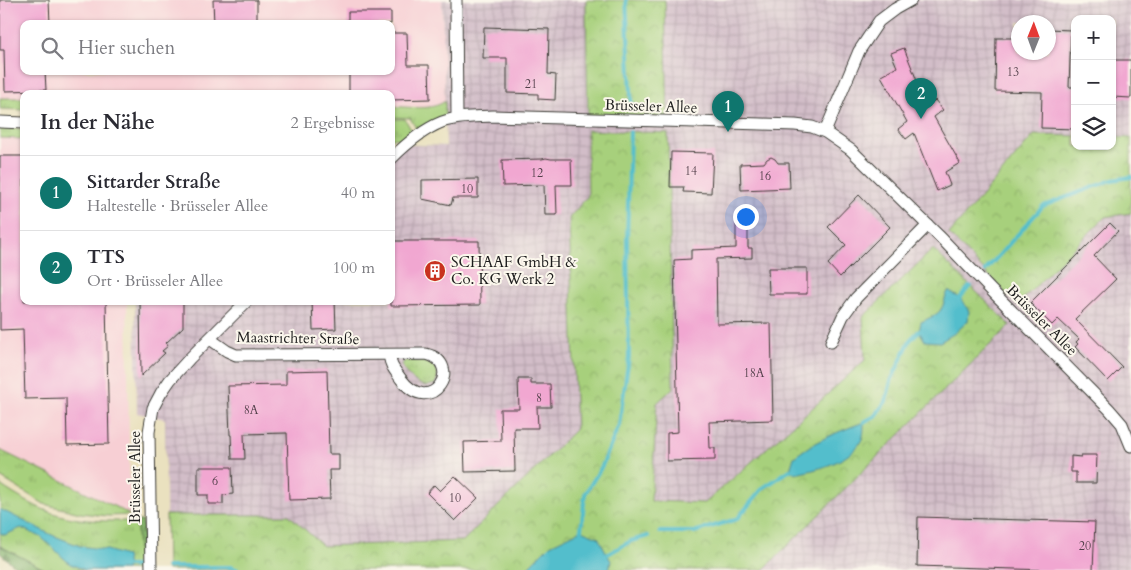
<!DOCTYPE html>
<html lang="de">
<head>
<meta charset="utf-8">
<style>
	:root { --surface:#fff; --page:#f7f7f7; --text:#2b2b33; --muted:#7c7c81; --line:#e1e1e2; --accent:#0f766e }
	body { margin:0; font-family:Cardo,serif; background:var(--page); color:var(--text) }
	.controls { position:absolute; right:15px; top:15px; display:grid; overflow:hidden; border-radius:10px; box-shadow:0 1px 4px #0004 }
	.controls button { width:45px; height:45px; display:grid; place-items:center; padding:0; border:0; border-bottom:1px solid var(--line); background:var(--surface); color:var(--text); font:25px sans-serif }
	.compass { position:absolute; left:1011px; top:15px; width:45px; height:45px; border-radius:50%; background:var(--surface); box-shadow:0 1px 4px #0004; rotate:1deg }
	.you { position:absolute; left:745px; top:216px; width:18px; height:18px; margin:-12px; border:4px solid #fff; border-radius:50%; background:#1a73e8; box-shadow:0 0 0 8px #1a73e833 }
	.badge { display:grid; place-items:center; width:32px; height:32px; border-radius:50%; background:var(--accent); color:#fff; font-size:16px; font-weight:700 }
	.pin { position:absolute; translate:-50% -41px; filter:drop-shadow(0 1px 2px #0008) }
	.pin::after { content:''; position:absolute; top:26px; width:18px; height:15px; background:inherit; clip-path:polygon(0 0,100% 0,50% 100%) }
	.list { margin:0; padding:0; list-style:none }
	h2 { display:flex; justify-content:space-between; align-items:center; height:65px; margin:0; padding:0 20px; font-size:21px }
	h2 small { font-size:16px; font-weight:400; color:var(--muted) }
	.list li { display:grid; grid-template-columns:32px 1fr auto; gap:15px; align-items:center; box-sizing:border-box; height:75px; padding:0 20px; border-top:1px solid var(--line) }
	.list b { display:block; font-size:19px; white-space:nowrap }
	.list p { margin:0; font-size:16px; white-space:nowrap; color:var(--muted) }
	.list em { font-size:16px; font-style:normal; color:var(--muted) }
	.icon { flex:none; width:28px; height:28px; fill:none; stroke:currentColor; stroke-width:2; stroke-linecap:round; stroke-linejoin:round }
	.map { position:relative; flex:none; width:1131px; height:570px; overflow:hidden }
	.search { position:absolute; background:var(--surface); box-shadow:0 1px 4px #0004; left:20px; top:20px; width:375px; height:55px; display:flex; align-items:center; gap:12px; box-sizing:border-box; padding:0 18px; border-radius:10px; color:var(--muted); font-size:19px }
	.panel { position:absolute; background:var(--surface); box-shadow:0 1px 4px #0004; left:20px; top:90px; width:375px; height:215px; border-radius:10px }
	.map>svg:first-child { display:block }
	.built { fill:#f7cfd4; fill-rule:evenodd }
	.industrial { fill:url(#industrial-grid); fill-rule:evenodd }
	.grass { fill:url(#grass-tufts); stroke:#62764c }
	.forest { fill:url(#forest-firs); stroke:#506744 }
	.park { fill:url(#park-crowns); stroke:#62764c }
	.water { fill:#52becc; stroke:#376d74 }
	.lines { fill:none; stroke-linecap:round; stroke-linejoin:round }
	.stream { stroke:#52becc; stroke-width:4 }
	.building { fill:#f1a7d1 }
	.minor-casing { stroke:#3b3a34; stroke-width:13 }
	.minor { stroke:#fff; stroke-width:11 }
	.labels { text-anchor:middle; stroke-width:4; stroke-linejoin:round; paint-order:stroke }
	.number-label { font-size:12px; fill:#513f49 }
	.street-label { font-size:15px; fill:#1c1c1c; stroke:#fbf7ec }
	.poi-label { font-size:15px; fill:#1c1c1c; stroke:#fbf7ec; text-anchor:start }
</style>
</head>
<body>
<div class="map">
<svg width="1131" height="570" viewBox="0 0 1131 570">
	<defs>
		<pattern id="industrial-grid" width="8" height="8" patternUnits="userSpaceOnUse" patternTransform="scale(1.25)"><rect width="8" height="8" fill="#d2bdc8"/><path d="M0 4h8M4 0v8" fill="none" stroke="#b4a2ab"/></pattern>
		<pattern id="grass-tufts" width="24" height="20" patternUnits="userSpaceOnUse" patternTransform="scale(1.25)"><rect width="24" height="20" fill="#a7d07b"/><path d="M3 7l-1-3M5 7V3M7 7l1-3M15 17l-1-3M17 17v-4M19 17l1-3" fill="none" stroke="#8fb26a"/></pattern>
		<pattern id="forest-firs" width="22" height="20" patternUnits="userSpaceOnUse" patternTransform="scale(1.25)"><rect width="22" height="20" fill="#85b26b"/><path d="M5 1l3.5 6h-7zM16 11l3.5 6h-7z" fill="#6c9057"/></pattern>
		<pattern id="park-crowns" width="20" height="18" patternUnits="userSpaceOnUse" patternTransform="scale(1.25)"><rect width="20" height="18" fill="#a7d07b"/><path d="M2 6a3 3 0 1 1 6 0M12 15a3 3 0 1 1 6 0" fill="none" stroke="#8fb26a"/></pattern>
	</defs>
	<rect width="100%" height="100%" fill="#fbf7ec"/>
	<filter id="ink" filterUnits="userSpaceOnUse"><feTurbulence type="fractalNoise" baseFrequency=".02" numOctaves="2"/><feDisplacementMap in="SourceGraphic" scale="10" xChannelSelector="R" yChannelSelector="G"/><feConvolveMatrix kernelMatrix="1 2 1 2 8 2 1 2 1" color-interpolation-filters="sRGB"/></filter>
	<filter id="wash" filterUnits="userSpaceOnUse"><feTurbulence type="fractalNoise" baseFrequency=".0096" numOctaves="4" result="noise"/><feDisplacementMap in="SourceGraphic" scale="20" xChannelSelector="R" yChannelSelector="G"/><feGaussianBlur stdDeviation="1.12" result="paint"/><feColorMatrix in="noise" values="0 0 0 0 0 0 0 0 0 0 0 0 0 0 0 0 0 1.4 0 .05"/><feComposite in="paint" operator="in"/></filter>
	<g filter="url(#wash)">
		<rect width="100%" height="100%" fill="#eae1bf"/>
		<path class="built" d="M0,0h442l3,101 -4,3 -10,3 -40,-1v-12h-367v4h-24zM24,24h367v47h-367z
			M0,128l24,1v172h103l3,214 -10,-6 -120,-59z"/>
		<path class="industrial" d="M442,0h689v570h-964l-2,-151 -28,-6 -2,-112h256v-157l55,2zM1075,19h37v127h-37zM1018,22h30v30h-30z"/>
		<path class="grass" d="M0,98h24v12l-24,-1z
			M445,101v16l-28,13 -7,-12 -19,-1v-11c17,1 41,5 54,-5z
			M391,119h14l8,14 -11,6 -11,-1z
			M0,128l24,1v10l-24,-1z
			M404,361c14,-1 42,0 31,23 -2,0 -6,2 -8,2 -9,0 -24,-14 -25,-21z
			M0,450l120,59 10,6 -22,1 -28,-3 -36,-9 -44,-27z
			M0,485c18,12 38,24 59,30 25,7 52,6 78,6l1,49h-92l-46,-24z"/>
		<path class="forest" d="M137,521h6l1,49h-6z
			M0,546l46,24h-24l-6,-3 -16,-14z"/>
		<path class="park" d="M586,0h79l3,118 -80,-1z
			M587,130l81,3 5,255 -16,15 -6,98 54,2 113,-100 47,-43 -2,-43 70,-68 77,76 -247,245h-596l-1,-55h123l34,31 140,-5 113,-112 -7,-211 19,-22z
			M1034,135l41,1v10h37v-9l19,1v75l-26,4 -88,88 -68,-71z"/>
		<path class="water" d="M948,291l12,7 9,13 -1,10 -13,12 -15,9 -15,-1 -6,-10 2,-9c6,-3 14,-6 19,-11 4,-5 5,-14 8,-20z
			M864,422c0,6 0,14 -3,19 -11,21 -45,29 -66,33l-5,-4 4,-13c7,-5 15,-11 23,-15 15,-8 31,-14 47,-20z
			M0,509l52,26 28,11 27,4 19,6 2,10 -2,4h-41l-15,-6 -29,-27 -20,-9 -16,7 -5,-2z
			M581,530l17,7 13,24 -2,9h-84l25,-25z"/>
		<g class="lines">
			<path class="stream" d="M626,0l5,91v18
				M985,271l58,-65 69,-26 19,-3
				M960,298l10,-12
				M864,422l11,-6 11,-15 5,-20 19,-41 9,-9
				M581,530l4,-36 17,-28 17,-41 10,-68 -2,-116 3,-109
				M660,532h34l43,-13 26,-31 27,-18
				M608,554l23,-13 17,-5
				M128,566h16
				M167,567h64l8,3"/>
		</g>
		<g id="blocks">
			<path class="building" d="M0,0h49l1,24h-26v47h21l1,19 -41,1 -1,-41h-4z
				M213,0h44v24h-43z
				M348,12h43v12h-43z
				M484,27l65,2 -1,45 8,1 -1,25 -17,-1v-5l-31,-1v-35h-24z
				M1048,29l23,1 -2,57h6v42l-34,-1 1,-36 -47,-1 1,-53h22v14h30z
				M391,33h16l1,32h21l1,34 -39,1v-6h-42v-23h42z
				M904,48l23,58 8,-6 8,10 -9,7 26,46 -15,9 5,13 -13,6 -23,-58 -8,6 -8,-10 9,-7 -26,-46 16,-9 -6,-14z
				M1112,60h19v38l-19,-1z
				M671,152l42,1 -2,40 -28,-1 1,-5h-14z
				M0,156h24v145h82l3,143 -42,1 -1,-47 -41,1 -2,-70 -23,1z
				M771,157l4,2 3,4h11l1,25 -49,2 -1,-26 24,-1 3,-4z
				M546,158l5,1h20l1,26h-16l1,30h-12l-1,-30 -41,1 -1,-26 40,-1z
				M478,179v19h-25l-2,7 -29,-6v-19z
				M859,195l31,32 -50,50 -12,-13 18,-19 -18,-18z
				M736,220h12v28h4v10l-36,1 1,65 54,-1 2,97 -64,2 1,26h5v12l-48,1v-28l11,-1 -4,-172 17,-1v-9l45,-2z
				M1110,223l8,8 -24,25 22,23 -41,40 47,48 -14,14 -33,-34 3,-3 -2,-2 3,-3 -21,-20 -6,6 -22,-22z
				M391,241h88l1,64 -89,1z
				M768,268h39v26h-38z
				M140,301h43v26l-17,16 2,3 -6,5 3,2 -24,23z
				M312,301h23l1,28 -23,1z
				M327,370l2,84h10v16h-10l1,29 -41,1 -2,-67 -43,1 1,25h-13l-1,-24h-1l-2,-49 58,-1v-14z
				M518,379h13v5h19l1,23h-14l1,21h-24l1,43 -50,1 -1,-30 37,-1 -1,-32h19z
				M1081,455h16l-1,28h-20v-11h-5v-16l10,1z
				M198,467h34l1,27 -10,1v9h-15v-9h-10z
				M455,476l23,22 -23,23 -28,-28 7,-8 6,6z
				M918,517l177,5 -2,48h-46l-130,-4z"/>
		</g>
	</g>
	<g filter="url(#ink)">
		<use href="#blocks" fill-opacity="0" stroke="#3b3a34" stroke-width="1"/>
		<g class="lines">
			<g class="minor-casing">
				<path id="minor" d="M456,0l1,118
					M0,122l24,1
					M825,132l34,-81 20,-30 16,-12 16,-9
					M391,159c15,-15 31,-29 51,-37 16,-6 35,-5 51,-6l302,9 17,2 13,5 26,18 92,90 48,50 118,119 13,15 9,22
					M210,339l17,12 9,4 190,-1c39,9 6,66 -25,25 -7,-10 -10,-12 -12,-24
					M831,342l12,-26 13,-18 72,-73
					M151,570l-2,-138 4,-24 8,-15 9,-13 20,-22 57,-57"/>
			</g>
			<use href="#minor" class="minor"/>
		</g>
	</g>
	<defs>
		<g id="building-disc" transform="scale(1.125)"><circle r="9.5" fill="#c8321e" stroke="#fbf7ec"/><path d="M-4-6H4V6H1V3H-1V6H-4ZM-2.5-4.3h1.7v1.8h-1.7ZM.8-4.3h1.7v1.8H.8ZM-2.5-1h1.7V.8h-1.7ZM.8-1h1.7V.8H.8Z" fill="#fff"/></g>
	</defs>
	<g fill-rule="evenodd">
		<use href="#building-disc" x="435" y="271"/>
	</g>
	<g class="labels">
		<g class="number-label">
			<text x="1013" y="76">13</text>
			<text x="531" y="88">21</text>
			<text x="691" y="175">14</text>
			<text x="537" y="177">12</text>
			<text x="765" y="180">16</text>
			<text x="467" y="193">10</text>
			<text x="754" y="377">18A</text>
			<text x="539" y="402">8</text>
			<text x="251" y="414">8A</text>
			<text x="215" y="485">6</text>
			<text x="455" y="502">10</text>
			<text x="1085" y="550">20</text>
		</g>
		<g class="street-label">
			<text transform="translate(651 106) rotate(2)" y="5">Brüsseler Allee</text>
			<text transform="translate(1042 320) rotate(45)" y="5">Brüsseler Allee</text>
			<text transform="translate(298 338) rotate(1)" y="5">Maastrichter Straße</text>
			<text transform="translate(135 477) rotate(-90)" y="5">Brüsseler Allee</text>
		</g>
		<g class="poi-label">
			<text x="451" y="267">SCHAAF GmbH &amp;<tspan x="451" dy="17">Co. KG Werk 2</tspan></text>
		</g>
	</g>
</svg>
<div class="controls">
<button>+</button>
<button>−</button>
<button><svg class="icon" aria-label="layers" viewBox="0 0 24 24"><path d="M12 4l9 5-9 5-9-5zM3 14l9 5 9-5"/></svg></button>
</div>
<svg class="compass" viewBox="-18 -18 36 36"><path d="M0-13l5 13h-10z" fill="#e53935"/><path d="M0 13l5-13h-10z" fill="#7c7c81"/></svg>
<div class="you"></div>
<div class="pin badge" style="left:728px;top:132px">1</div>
<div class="pin badge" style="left:921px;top:119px">2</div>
<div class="search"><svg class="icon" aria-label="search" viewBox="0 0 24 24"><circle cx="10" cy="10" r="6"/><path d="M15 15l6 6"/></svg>Hier suchen</div>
<section class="panel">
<h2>In der Nähe<small>2 Ergebnisse</small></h2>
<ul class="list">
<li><span class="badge">1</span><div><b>Sittarder Straße</b><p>Haltestelle · Brüsseler Allee</p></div><em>40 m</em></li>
<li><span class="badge">2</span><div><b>TTS</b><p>Ort · Brüsseler Allee</p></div><em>100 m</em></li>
</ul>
</section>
</div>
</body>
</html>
